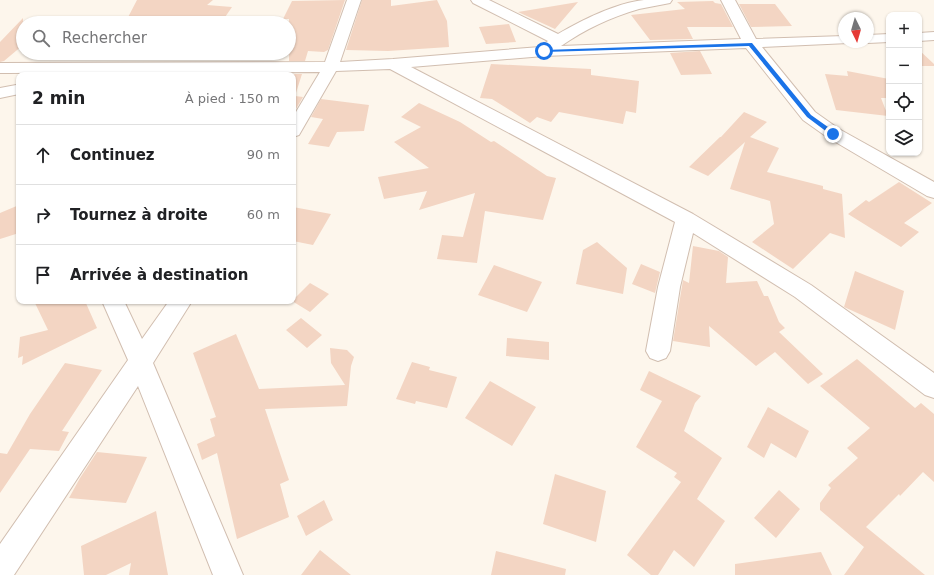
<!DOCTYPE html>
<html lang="fr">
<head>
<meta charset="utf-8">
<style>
	:root { --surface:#fff; --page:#f6f6f6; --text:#202124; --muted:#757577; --line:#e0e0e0 }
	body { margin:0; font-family:"DejaVu Sans",sans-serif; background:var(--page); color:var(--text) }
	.controls { position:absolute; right:12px; top:12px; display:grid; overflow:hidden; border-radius:8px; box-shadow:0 1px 3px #0004 }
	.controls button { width:36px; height:36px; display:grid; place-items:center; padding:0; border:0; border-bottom:1px solid var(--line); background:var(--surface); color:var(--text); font:20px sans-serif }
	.compass { position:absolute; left:838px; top:12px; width:36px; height:36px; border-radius:50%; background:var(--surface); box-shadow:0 1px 3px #0004; rotate:175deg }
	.stop { position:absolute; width:12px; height:12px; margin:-9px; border:3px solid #1a73e8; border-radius:50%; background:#fff }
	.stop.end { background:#1a73e8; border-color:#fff; box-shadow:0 1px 4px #0008 }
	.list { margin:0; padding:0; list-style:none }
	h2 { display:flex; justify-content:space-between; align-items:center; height:52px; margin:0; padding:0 16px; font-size:17px }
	h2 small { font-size:13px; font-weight:400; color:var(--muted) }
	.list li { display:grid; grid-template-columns:26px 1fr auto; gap:12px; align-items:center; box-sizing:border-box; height:60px; padding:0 16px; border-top:1px solid var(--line) }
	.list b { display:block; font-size:15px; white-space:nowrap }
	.list em { font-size:13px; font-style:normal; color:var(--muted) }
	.icon { flex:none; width:22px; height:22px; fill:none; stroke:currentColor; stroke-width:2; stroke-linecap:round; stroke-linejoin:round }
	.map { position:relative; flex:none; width:934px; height:575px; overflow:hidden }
	.search { position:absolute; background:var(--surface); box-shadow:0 1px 3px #0004; left:16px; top:16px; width:280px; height:44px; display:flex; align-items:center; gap:10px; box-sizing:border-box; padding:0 14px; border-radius:22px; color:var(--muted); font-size:15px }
	.panel { position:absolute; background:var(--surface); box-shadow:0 1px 3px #0004; left:16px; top:72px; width:280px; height:232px; border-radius:8px }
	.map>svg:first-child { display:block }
	.building { fill:#f3d5c3 }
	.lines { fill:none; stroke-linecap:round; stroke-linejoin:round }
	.street-casing { stroke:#d1beb0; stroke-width:2 }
	.street { fill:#fff; fill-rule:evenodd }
	.route { fill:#1a73e8 }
</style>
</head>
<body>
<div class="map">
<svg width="934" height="575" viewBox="0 0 934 575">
	<rect width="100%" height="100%" fill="#fdf6ec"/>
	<path class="building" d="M137,0h76l-6,5 25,2 -11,16h-96z
		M345,0l-17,50 -4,2 -16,-1 -3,10h-16v-42h-6l9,-18z
		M362,0h29v6l46,-6 10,21 2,26 -61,4 -42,-1z
		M713,1l2,2 6,1 12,23h-46l6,12 -43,1 -19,-25 54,-6 -8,-7z
		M578,2l-23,27 -37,-17z
		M739,4h36l17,22 -41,1z
		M23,18v27l-19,16 -4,1v-20z
		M509,24l7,18 -30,2 -7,-17z
		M919,50l15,14v2h-15z
		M700,51l12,23 -31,1 -11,-22z
		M87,53h57l-2,3 -32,2 2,-4 -26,1z
		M491,64l100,5v6l48,6 -3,32 -10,-2 -3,13 -64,-12 -8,10 -14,-5 -7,6 -38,-24 -12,-1z
		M847,71l42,8v19h-8l7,18 -52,-6 -11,-36 23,2z
		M289,74h13l-7,22 8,1 -10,17v-39h-4z
		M321,99l48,6 -5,26 -27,1 -8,15 -21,-3 15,-25 -12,-2z
		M419,103l41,19 31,20 3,-1 53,35 9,2 -13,42 -58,-9 -8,52 -40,-4 5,-24 21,2 12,-44 -56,17 8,-19 -43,8 -6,-22 51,-9 -35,-26 27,-15 -20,-10z
		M744,112l23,10 -17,15 29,11 -12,24 56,14v3l19,5 3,44 -15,-5 -37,36 -41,-27 22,-18 -4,-23 -40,-12 15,-47 -37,34 -19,-9 31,-30h1z
		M899,182l33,21 -28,20 15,9 -18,15 -53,-33 18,-14 3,2z
		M19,205v28l-19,6v-26z
		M293,207l38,7 -18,31 -20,-4z
		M597,242l30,26 -4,26 -47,-10 7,-34z
		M693,246l26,5 9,6 -2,26 31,-2 7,15h4l11,26 6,6 -6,4 44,42 -15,10 -33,-32 -19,14 -47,-40 1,21 -37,-6 10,-61 6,3z
		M641,264l19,8 -5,21 -23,-9z
		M494,265l48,17 -15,30 -49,-17z
		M855,271l49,20 -9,39 -51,-23z
		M310,283l19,11 -19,18 -18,-11z
		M34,301h51l12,27 -75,37 1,-9 -5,2 2,-21 28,-7z
		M301,318l21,17 -15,13 -21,-18z
		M236,334l23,55 86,-4 -14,-22 -1,-15 17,2 7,7 -3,9 -4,40 -82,3 24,71 -9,4 9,33 -52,22 -20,-86 -15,7 -5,-16 18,-8 -5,-17 6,-2 -23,-64z
		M507,338l42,4v18l-43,-4z
		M857,359l58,49 6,-5 13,11v68l-11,-10 -23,24 -1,-2 -33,33 59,48h-81l20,-28 -44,-37v-7l11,-15 -3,-3 30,-27 -11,-10 23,-20 -50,-42z
		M412,362l18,5 -1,3 28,7 -10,31 -31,-7 -1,3 -19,-5z
		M65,363l37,7 -40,61 7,1 -10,19 -29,-2 -30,44v-40l7,1 23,-40z
		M649,371l52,25 -6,7 -11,28 38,27 -25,41 28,22 -31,46 -20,-17 -16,25h-7l-24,-20 54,-73 -7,-5 3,-4 -41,-26 26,-46 -22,-11z
		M490,381l46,26 -24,39 -47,-28z
		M768,407l41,24 -13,27 -25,-15 -7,15 -17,-11z
		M97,452l50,5 -21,46 -57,-5 11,-20z
		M555,474l51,17 -10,51 -53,-18z
		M779,490l21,19 -24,29 -22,-20z
		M324,500l9,20 -27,16 -9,-20z
		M156,511l12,64h-39l2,-12 -25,12h-22l-3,-29z
		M320,550l31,25h-50z
		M496,551l70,18 -1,6h-74z
		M821,552l11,23h-97v-11z"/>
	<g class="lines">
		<g class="street-casing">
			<path id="street" d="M347,0h14l-21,62 53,-3 147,-12 8,-6 -75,-38 -2,-3h18l69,34c24,-14 58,-31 86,-34 9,0 19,0 28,0l-2,3c-10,2 -21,4 -31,6 -28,8 -55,21 -78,37l180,-7 -20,-39h14l21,39 88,-3v6h6l-1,1 -87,4 53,65 24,17 95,53v16l-7,-2 -100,-59 -24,-17 -57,-72 -202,8 -133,11 282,147 118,71 123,88v25l-9,-3 -130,-98 -102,-64 -13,54 -10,64 -4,7 -8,3 -8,-3 -4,-7 12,-64 17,-65 -285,-153 -54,2 -37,64 -6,2v-20l27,-45 -320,1v-10l325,-1z
				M934,32v8l-15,1v-8z
				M889,34v8l-21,1 -5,-1h5v-7z
				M16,85l3,1v8l-19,4v-10z
				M102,301h22l18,38 27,-38h23l-39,62 90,212h-30l-75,-189 -124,189h-14v-31l128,-184z"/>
		</g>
		<use href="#street" class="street"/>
	</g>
	<path class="route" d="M752,43l59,72 24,17v3h-4l-24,-18 -58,-71 -205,6 -3,-1 3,-1z"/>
</svg>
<div class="controls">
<button>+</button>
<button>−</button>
<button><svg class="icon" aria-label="locate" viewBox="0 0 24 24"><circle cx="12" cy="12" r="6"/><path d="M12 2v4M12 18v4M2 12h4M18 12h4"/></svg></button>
<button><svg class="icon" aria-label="layers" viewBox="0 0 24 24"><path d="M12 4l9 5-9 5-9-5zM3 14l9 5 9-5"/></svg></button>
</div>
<svg class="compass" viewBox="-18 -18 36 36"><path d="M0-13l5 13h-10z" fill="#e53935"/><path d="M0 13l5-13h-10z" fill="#757577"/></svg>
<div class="stop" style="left:544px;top:51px"></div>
<div class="stop end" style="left:833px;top:134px"></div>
<div class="search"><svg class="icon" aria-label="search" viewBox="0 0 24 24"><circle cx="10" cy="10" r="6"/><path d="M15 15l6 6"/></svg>Rechercher</div>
<section class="panel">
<h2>2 min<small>À pied · 150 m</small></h2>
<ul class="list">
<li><svg class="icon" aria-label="ahead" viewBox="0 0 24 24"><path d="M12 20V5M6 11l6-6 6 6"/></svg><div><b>Continuez</b></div><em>90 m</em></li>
<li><svg class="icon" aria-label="right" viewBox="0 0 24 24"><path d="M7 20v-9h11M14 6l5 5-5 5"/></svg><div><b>Tournez à droite</b></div><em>60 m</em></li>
<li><svg class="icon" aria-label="arrive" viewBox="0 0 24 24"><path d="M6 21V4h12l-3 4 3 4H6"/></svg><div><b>Arrivée à destination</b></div></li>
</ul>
</section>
</div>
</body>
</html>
